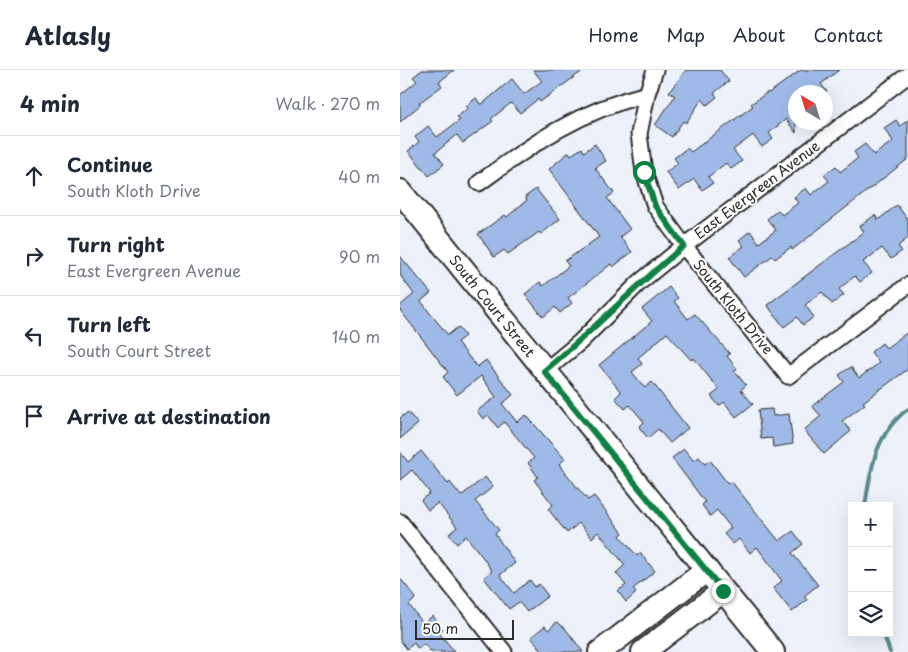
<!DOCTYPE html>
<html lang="en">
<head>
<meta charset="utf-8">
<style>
	:root { --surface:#fff; --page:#f2f2f3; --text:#1f2937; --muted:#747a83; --line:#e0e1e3 }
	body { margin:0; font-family:"Playpen Sans",sans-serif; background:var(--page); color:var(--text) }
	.controls { position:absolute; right:15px; bottom:15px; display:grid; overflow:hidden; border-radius:0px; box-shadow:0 5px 20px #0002 }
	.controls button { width:45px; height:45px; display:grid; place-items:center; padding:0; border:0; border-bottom:1px solid var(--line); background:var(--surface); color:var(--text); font:25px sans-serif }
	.compass { position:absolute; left:388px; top:15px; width:45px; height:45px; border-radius:50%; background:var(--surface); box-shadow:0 5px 20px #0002; rotate:322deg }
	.scale { position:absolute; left:15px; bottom:12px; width:99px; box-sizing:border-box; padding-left:5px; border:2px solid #2b2b2b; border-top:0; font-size:14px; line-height:18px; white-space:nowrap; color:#2b2b2b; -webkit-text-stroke:4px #fff; paint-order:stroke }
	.stop { position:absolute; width:15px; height:15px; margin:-11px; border:4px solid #0b8043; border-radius:50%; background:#fff }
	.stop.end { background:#0b8043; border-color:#fff; box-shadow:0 1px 5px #0008 }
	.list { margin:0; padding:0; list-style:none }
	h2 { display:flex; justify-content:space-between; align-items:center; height:65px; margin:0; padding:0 20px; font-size:21px }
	h2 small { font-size:16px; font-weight:400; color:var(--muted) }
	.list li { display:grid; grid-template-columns:32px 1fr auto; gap:15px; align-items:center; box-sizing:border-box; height:80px; padding:0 20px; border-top:1px solid var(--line) }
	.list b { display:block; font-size:19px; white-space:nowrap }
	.list p { margin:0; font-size:16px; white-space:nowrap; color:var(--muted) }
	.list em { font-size:16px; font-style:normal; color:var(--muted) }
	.icon { flex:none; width:28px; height:28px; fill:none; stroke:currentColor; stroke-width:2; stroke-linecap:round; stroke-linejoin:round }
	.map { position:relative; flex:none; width:508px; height:582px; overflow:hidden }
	header { display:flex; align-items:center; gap:30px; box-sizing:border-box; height:70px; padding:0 25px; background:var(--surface); border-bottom:1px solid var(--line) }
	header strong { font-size:24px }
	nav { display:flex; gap:28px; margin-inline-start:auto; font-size:18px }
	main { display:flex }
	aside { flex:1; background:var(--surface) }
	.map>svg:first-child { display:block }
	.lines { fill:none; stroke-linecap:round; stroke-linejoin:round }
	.stream { stroke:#598a8e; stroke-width:4 }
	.building { fill:#a0bae7; stroke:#2b2b2b }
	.street-casing { stroke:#2b2b2b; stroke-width:19 }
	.secondary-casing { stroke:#2b2b2b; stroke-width:26 }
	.street { stroke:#fff; stroke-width:15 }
	.secondary { stroke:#fff; stroke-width:22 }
	.route { stroke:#0b8043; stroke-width:6 }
	.labels { text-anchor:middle; stroke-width:4; stroke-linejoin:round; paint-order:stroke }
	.street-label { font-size:14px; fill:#2b2b2b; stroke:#fff }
</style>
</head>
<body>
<header>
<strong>Atlasly</strong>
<nav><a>Home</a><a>Map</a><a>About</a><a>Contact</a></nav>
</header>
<main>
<aside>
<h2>4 min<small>Walk · 270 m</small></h2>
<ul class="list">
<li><svg class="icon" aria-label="ahead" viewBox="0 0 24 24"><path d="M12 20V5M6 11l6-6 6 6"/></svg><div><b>Continue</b><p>South Kloth Drive</p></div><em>40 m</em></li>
<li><svg class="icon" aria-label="right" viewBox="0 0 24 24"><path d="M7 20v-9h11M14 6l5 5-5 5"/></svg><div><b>Turn right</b><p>East Evergreen Avenue</p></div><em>90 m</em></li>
<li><svg class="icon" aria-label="left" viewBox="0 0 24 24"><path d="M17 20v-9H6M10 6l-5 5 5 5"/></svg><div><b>Turn left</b><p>South Court Street</p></div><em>140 m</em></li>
<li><svg class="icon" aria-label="arrive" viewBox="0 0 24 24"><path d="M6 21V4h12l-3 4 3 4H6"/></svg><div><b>Arrive at destination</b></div></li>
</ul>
</aside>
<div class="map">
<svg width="508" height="582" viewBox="0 0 508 582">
	<rect width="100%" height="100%" fill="#ecf1fa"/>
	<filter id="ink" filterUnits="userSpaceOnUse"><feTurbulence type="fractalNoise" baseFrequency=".02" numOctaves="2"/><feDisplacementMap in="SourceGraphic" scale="10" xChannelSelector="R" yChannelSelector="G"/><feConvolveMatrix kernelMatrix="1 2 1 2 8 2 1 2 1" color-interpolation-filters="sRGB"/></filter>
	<g filter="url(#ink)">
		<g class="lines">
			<path class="stream" d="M465,436c6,-38 10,-72 43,-97
				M483,563l7,19"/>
		</g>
		<path class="building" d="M22,0h32l-15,12 3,4 -23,17 1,2 -20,17v-27l17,-14 -4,-4z
			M133,0h51l-44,32 -2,-3 -18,14 -9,-10 -20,16 2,2 -30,22 -6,-8 -22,18 9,11 -15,12 -21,-25 11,-9 -4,-5 13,-11 9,11 23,-17 -3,-3 11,-9 -2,-2 10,-8 5,7 31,-26 12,15 18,-13z
			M286,0h34l9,11 -15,12 3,4 -10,8 -5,-6 -16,24 -3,-2 -11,16 -17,-12 20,-29 -6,-4z
			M401,0h38l-18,14 6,8h-31v41l-10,-14 -17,14 4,6 -11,8 -9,-12 -20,15 9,11 -11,8 -5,-6 -18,14 5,6 -11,7 -8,-11 -15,11 -13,-18 12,-9 -4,-5 13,-10 4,4 62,-46 -2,-2 17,-12 1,1z
			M496,50l4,6 8,-6v39l-116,91 -1,-3 -16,12 -3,-3 -28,21 -15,-20 15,-11 -5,-6 11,-9 9,12 17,-13 -9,-11 11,-9 4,5 16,-12 -4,-6 12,-9 5,7 18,-14 -5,-6 12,-9 4,6 18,-14 -4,-6 11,-8 9,11 19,-14 -9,-13z
			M195,74l11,17 -11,7 19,25 -7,5 23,31 -10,8 12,15 -19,15 -2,-3 -43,34 4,5 -12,10 -5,-6 -12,10 -18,-23 15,-12 3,4 26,-20 -4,-5 34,-24 -50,-68 20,-17 2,3 11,-7 2,4z
			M136,119l24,30 -19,15 -2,-2 -31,22 -4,-4 -10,7 -16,-23 27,-19 2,2 20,-17 -2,-3z
			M497,135l11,15v18l-10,8 4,5 -11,8 -9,-11 -19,14 9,11 -12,9 -5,-6 -16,13 5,6 -12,9 -10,-12 -17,13 9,12 -11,8 -6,-8 -13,10 -17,-22 97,-73 -4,-6 15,-11 3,5z
			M0,186l31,37 -10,8 8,11 19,23 10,-8 7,9 -8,6 20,25 9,-7 27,35 -11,9 15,18 9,-7 39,44 -6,5 17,22 12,14 6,-4 29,37 -3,3 17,20 3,-3 15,18 -22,18 3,4 -10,9 -8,-11 8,-6 -10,-12 9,-8 -27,-33 -6,6 -13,-15 -12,10 -19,-24 5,-4 -19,-25 4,-3 -10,-14 6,-5 -30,-36 -6,6 -10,-13 -5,4 -6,-8 19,-14 -15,-21 -24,19 -14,-18 5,-5 -48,-62v-4l14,-12 -14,-19z
			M269,217l9,11 -4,3 14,18 7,-5 35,40 -3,2 10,13 -3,2 12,14 -5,5 12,14 -17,13 -12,-15 -5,4 -8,-10 8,-6 -25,-32 -3,2 -24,-27 -29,25 4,6 -10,8 13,16 7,-6 36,46 -18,15 -12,-14 -10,9 -9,-11 5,-5 -14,-17 -5,4 -10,-11 6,-6 -22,-27 53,-44 -10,-12z
			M508,262v37l-45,33 2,2 -23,17 9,10 -27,23 -20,-24 17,-14 -9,-10 32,-24 -5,-7 12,-8 8,11 20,-15 -8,-11 11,-9 4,5z
			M372,339l1,7 16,-2 4,30 -20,3 -1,-9 -11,1 -3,-29z
			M8,342l10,12 -18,15v-21z
			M284,379l10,12 5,-4 6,7 5,-4 18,24 3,-3 48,60 14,-10 10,13 -11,9 26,32 -14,11 3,4 -15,12 -19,-24 9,-7 -25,-34 -7,6 -11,-14 -6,5 -9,-10 7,-6 -14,-18 -7,6 -8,-11 3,-3 -33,-44z
			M21,381l27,33 2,-2 11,14 24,-19 8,10 -18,14 24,29 -4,4 20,29 -15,12 14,18 16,-13 5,7 4,-3 9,12 -21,16 -8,-10 -10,7 -25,-31 8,-7 -8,-12 -18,-23 -9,8 -8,-10 8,-7 -19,-24 -10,7 -7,-10 9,-7 -18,-23 -12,10v-28l8,10z
			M0,508l16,20 -7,7 14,18 10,-7 10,13 -4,4 16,19h-24l-7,-8 -6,5 -4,-6 -7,6 -7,-9z
			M157,552l8,6 18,24h-40l-12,-15 14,-11 3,4z"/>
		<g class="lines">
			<g class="street-casing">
				<path id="street" d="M255,0l-8,24 -8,40 5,38 11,34 29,40 104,130 120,-91
					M79,113c56,-41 100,-72 168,-89
					M145,301l35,-29 60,-60 44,-36 224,-171
					M0,452l104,130"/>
			</g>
			<g class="secondary-casing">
				<path id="secondary" d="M0,121l373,461
					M200,582l107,-82
					M243,582l80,-61"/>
			</g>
			<use href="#street" class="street"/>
			<use href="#secondary" class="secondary"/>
		</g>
	</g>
	<g class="lines" filter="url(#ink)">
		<path class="route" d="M244,102l11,34 29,40c-49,40 -91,85 -140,125l179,220"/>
	</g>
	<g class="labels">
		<g class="street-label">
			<text transform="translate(357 120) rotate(-37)" y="5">East Evergreen Avenue</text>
			<text transform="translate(92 236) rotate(51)" y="5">South Court Street</text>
			<text transform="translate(333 237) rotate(51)" y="5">South Kloth Drive</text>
		</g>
	</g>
</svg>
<div class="controls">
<button>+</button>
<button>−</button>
<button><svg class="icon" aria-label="layers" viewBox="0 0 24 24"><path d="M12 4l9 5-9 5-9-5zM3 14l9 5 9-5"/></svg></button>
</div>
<svg class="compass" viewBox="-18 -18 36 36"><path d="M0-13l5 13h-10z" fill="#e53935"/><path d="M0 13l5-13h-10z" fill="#747a83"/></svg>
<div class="scale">50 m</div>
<div class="stop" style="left:244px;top:102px"></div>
<div class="stop end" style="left:323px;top:521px"></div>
</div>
</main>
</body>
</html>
